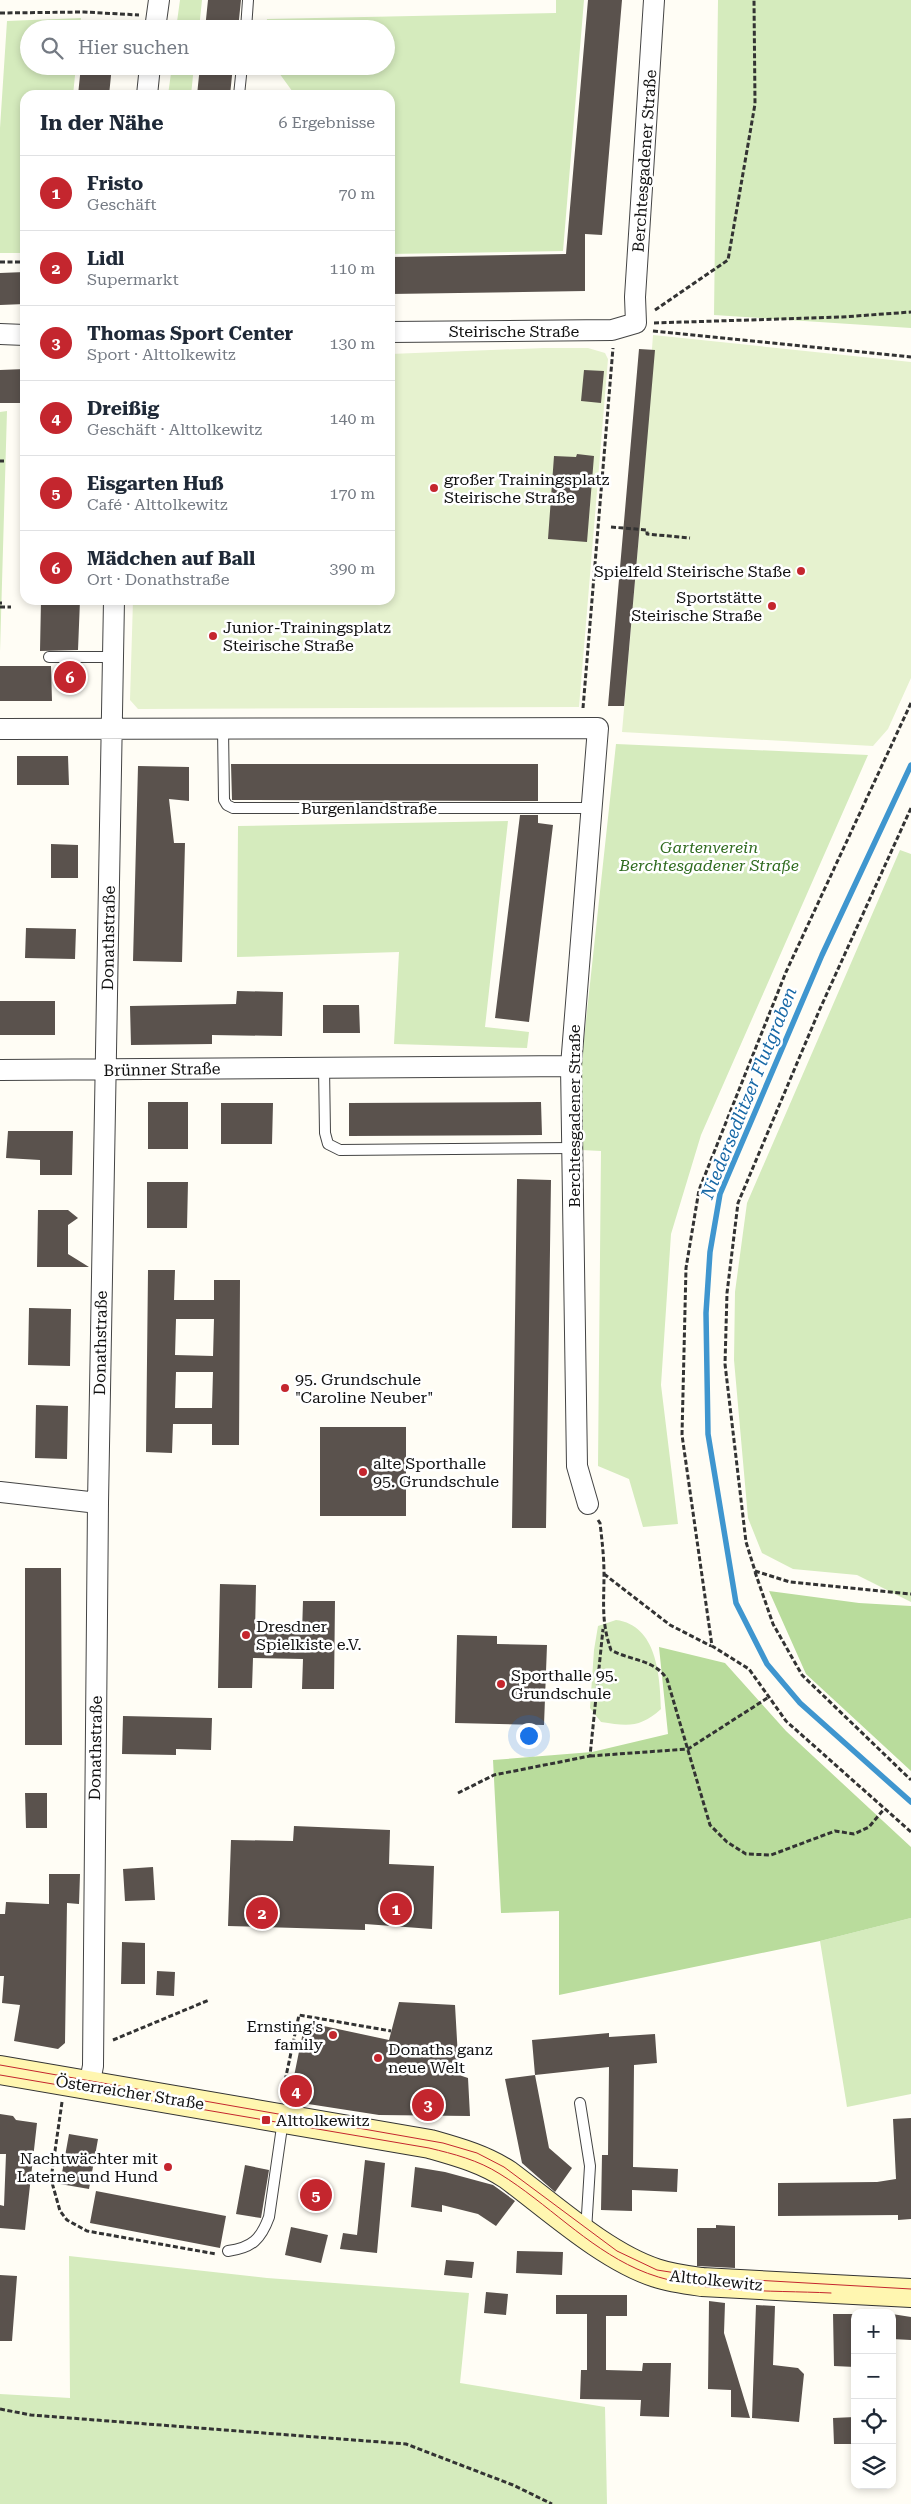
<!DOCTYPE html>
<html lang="de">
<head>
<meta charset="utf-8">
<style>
	:root { --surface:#fff; --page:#f6f6f7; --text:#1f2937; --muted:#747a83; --line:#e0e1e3; --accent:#c4262e }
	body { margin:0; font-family:"Roboto Serif",serif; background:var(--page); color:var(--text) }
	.controls { position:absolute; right:15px; bottom:15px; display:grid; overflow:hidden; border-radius:10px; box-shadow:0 2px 8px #0003 }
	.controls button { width:45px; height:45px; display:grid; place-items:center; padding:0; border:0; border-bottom:1px solid var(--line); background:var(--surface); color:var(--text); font:25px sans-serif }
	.you { position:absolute; left:528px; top:1735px; width:18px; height:18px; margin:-12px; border:4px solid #fff; border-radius:50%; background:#1a73e8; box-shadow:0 0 0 8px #1a73e833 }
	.badge { display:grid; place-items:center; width:32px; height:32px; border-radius:50%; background:var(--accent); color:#fff; font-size:16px; font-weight:700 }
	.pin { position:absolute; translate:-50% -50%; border:2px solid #fff; box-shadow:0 1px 5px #0006 }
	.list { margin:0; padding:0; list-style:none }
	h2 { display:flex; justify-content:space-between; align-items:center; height:65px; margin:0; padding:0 20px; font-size:21px }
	h2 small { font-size:16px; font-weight:400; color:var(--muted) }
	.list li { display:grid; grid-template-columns:32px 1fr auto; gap:15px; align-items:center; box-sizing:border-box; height:75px; padding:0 20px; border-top:1px solid var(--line) }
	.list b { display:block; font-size:19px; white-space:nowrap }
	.list p { margin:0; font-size:16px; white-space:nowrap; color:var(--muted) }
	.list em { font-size:16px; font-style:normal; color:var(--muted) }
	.icon { flex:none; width:28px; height:28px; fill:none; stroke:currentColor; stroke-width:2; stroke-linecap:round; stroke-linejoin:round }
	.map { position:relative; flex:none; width:911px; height:2504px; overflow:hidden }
	.search { position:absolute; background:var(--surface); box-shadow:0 2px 8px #0003; left:20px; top:20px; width:375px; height:55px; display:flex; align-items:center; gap:12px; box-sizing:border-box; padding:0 18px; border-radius:28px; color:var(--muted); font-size:19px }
	.panel { position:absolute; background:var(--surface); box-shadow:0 2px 8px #0003; left:20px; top:90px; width:375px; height:515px; border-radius:15px }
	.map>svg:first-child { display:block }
	.green { fill:#d5ebbd }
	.forest { fill:#b9dc9c }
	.pitch { fill:#e6f2cf }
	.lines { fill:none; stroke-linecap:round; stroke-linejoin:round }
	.stream { stroke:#3f96cf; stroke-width:5.5 }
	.building { fill:#5a524d; fill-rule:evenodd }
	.service-casing { stroke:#444; stroke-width:12 }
	.minor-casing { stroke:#444; stroke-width:22 }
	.secondary-casing { stroke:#333; stroke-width:30 }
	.path { stroke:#333; stroke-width:3; stroke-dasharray:5 2.5; stroke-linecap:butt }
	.service { stroke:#fff; stroke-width:10 }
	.minor { stroke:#fff; stroke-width:20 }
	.secondary { stroke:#fff6b0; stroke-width:28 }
	.tram { stroke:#c4262e; stroke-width:1 }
	.poi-dot { fill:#c4262e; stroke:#fff; stroke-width:2 }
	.labels { text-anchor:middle; stroke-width:5; stroke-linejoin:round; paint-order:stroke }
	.street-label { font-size:16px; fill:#111; stroke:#fff }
	.poi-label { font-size:16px; fill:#111; stroke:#fff; text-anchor:start }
	.park-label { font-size:16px; font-style:italic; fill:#2f6b1f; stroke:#fff }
	.water-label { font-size:18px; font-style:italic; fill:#1768a6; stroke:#fff }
</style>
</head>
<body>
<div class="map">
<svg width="911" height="2504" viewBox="0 0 911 2504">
	<rect width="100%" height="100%" fill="#fffdf5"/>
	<path class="green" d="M180,0h22l-3,29h-23z
		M556,0h28l-21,251 -173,3v-159h-95l-21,-29h112v-37h-120l1,-10 289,-6z
		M718,0h193v328l-197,-13z
		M81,18l-1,11h-51v37h47l-3,29h-48v158h-25v-125l7,-107z
		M172,66h22l-3,29h-23z
		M7,411l-7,241v-240z
		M616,744l252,11 -167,380 -30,99 -10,151 17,139 -35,3 -14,-48 -31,-13 3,-315 -20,-1 -1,-74z
		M508,821l-23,206 44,5 -2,16 -133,-4 5,-92 -162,5 1,-131z
		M900,850l11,4v748l-54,-27 -64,-6 -31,-16 -14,-35 -14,-158 1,-68 12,-89z
		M616,1620c41,5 44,56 45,89 -21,19 -33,17 -60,13l-11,-14 4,-58 4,-24z
		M911,1918v176l-64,13 -27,-166z
		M69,2256l198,22 202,15 -9,90 145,24 2,97h-607v-110l70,4z"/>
	<path class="forest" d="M769,1591l90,12 52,3v165l-105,-97z
		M659,1647l66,16 61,68 125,116v71l-91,23 -261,54v-84l-58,2 -8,-153 99,-8 76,-18z"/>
	<path class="pitch" d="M653,335l258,27v316l-23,51 -15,17 -251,-14 17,-197 -16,-2 1,-10 15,1z
		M544,348h44l17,5 3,6 -29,348 -441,2 -8,-9 3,-100h257v-246z"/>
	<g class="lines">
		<path class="stream" d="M911,765l-89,190 -102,239 -10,58 -4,61 2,121 28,169 31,61 33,39 111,99"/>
	</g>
	<path class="building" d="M208,0h33l-3,29h-33z
		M588,0h34l-20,235 -17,-1v57l-195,3v-37l176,-3z
		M81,66h31l-3,29h-31z
		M200,66h33l-3,29h-33z
		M25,272v32l-25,1v-32z
		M639,349l16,1 -16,185 -15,171h-16z
		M25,369v34h-25v-33z
		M584,370l20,1 -3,32 -20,-2z
		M577,454l17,2 -7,86 -39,-3 6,-83 22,1z
		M41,600h39l-2,50 -38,1z
		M0,666h51l1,35h-52z
		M17,756h51l1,29h-52z
		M231,764h307v37l-306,-1z
		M138,766l51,1v34l-20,-2 5,44h11l-3,119 -49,-1z
		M520,815h18v8l15,2 -24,197 -34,-4z
		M51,844l27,1v33h-27z
		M26,928l50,1 -1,30 -50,-1z
		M237,991l46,1 -1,44 -70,-1v9l-81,1 -1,-39 106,-2z
		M0,1001h55v34h-55z
		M323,1005h36l1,28h-37z
		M148,1102h40v47h-40z
		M541,1102l1,33 -193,1v-33z
		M221,1103h52l-1,41h-51z
		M8,1131h65l-1,44h-32v-15l-34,-2z
		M517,1179l34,1 -5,348h-34z
		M147,1182h41l-1,46h-40z
		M38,1210h30l10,8 -10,7v29l21,13h-52z
		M148,1270h27l-1,30h40v-20h26l-1,165h-27v-21h-39l-1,29 -26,-1zM176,1319h38l-1,37 -38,-1zM176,1372h37l-1,36h-37z
		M29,1308l42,1 -1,57 -42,-1z
		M36,1405l32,1 -1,53 -32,-1z
		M320,1427h86v89h-86z
		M25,1568h36l1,177h-37z
		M220,1584l36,1 -1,47 47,1 1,-32h32l-1,88h-32l1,-30 -50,-1 -1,30h-34z
		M457,1635l40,1v8l50,1 -3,80 -89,-2z
		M123,1716l89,2 -1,32 -35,-1v6l-54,-1z
		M25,1793h22v35h-21z
		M294,1826l96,4 -1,34 45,2 -2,63 -67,-5v6l-137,-4 3,-86 62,1z
		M153,1867l2,33 -30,1 -2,-32z
		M49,1874h31l-1,30 -12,-1 -2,140 -7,6 -44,-8 6,-36 -18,-2 2,-27h-4v-62h5l1,-12 43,2z
		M122,1942l23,1v41h-24z
		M157,1971l18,1 -1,24 -18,-1z
		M399,2002l56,3 4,70 9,3 2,38 -91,-1 -90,-14 16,-79 84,18z
		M609,2033v4l46,-3 2,29 -23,2 -1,102 45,2 -1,23 -45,-2v21l-31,-1 1,-55h6l1,-88 -74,8 -3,-35z
		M535,2075l14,73 23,20 -17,24 -33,-29 -17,-84z
		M0,2114l13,2 3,4 21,3 -12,107 -25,-2v-23l4,1 2,-52h-6z
		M911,2118v101l-13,1v-5l-120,1v-33l99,-1 19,-3 -3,-60z
		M69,2134l29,5 -9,50 -29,-5z
		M365,2160l20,3 -8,90 -37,-4 3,-16 14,2z
		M245,2165l24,5 -8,48 -25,-4z
		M415,2167l30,5 48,13 22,16 -19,25 -18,-12 -36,-9v7l-31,-5z
		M96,2191l130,25 -6,32 -130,-25z
		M716,2225l19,1v42l-38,-2v-38h19z
		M291,2227l37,8 -7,28 -36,-8z
		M517,2251l46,1 -1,23 -46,-2z
		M446,2260l28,2 -2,16 -28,-3z
		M0,2275l17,1 -5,65h-12z
		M486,2292l22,2 -2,21 -22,-2z
		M556,2295h71v21h-21v54l36,1 1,-8h28l-2,54 -29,-1 1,-16 -61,-1 1,-29h6v-56h-31z
		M709,2301l16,2 -1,30 26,85 -19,-1v-27l-23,-1z
		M756,2305l19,1 -2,59 25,3 6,6 -5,48 -47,-4z
		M833,2314h22v53l-21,-1z
		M892,2314l19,3v23l-19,-1z
		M855,2417v27h-21l-1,-26z"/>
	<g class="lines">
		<g class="service-casing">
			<path id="service" d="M246,29l2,-29
				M239,95l3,-29
				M49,657h64
				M223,728l1,72 3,5 6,3h357
				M324,1067l1,66 3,11 12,6 233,-2
				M580,2103l10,63 -4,65
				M228,2251c24,-3 33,-12 41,-34l14,-97"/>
		</g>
		<g class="minor-casing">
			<path id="minor" d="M155,29l4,-29
				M147,95l3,-29
				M390,332l222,-2 24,-7 -1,-26 19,-297
				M0,334l25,1
				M0,729l598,-1 -27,338 6,400 11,38
				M0,1070l571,-4
				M0,1492l98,11
				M89,2086l4,-20 5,-563 16,-903"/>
		</g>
		<g class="secondary-casing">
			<path id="secondary" d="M0,2070l430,74c28,8 54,15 78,31 43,32 98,82 148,98 15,5 31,7 46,9l209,11"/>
		</g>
		<path class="path" d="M0,13l84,-1 55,3
			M0,262h25
			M655,310l73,-50 27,-156 -1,-104
			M654,323l188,-6 69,-5
			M653,331l258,26
			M0,461h4
			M611,527l36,3v4l43,4
			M0,603h2
			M0,607h11
			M911,703l-125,269 -87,218 -13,78 -4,167 30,211 37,23 37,52 125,111
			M583,708l30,-360
			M911,808l-92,203 -81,192 -11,90 -2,71 21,178 9,29 35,11 121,12
			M598,1520l2,3c2,17 4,34 4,51 0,29 -3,48 7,76 20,11 43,9 56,29l43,146 17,17 19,12 25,1 64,-24 19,3 15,-7 15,-18
			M755,1572l18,52 29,51 109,105
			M604,1574l66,51 41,21
			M590,1756l98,-7 81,-52
			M458,1793l36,-18 96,-19 13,-127
			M113,2040l96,-40
			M282,2095l17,-80 92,16
			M62,2102l-11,77 9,32 7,9 20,11 129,23
			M0,2409l31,6 375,29 107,41 39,19"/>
		<use href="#service" class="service"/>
		<use href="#minor" class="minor"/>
		<use href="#secondary" class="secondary"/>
		<path class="tram" d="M0,2065l443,78 34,10 27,14 113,84 40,19 45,7 209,12
			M0,2075l429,73c25,6 49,12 71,26 47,29 86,72 137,95 55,25 133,21 194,24"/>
	</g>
	<g class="poi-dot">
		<circle cx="434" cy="488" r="5"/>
		<circle cx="801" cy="571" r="5"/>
		<circle cx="772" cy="606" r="5"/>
		<circle cx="213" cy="636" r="5"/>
		<circle cx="285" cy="1388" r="5"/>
		<circle cx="363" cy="1472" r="5"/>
		<circle cx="246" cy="1635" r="5"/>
		<circle cx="501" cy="1684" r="5"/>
		<circle cx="333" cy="2035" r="5"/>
		<circle cx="378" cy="2058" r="5"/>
		<rect x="261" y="2115" width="10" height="10" rx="2.5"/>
		<circle cx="168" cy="2167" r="5"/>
	</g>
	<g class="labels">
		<g class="street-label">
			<text transform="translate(644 161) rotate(-86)" y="6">Berchtesgadener Straße</text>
			<text x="514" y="337">Steirische Straße</text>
			<text x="369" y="814">Burgenlandstraße</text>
			<text transform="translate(108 938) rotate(-89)" y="6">Donathstraße</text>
			<text transform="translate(162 1069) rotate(-1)" y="6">Brünner Straße</text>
			<text transform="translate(574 1116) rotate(-90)" y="6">Berchtesgadener Straße</text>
			<text transform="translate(100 1343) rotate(-89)" y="6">Donathstraße</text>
			<text transform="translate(95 1748) rotate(-89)" y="6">Donathstraße</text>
			<text transform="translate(130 2092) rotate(9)" y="6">Österreicher Straße</text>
			<text transform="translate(716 2280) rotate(6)" y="6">Alttolkewitz</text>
		</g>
		<g class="poi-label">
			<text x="444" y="485">großer Trainingsplatz<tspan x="444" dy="18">Steirische Straße</tspan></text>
			<text x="791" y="577" text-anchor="end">Spielfeld Steirische Staße</text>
			<text x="762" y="603" text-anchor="end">Sportstätte<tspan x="762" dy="18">Steirische Straße</tspan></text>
			<text x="223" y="633">Junior-Trainingsplatz<tspan x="223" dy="18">Steirische Straße</tspan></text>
			<text x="295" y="1385">95. Grundschule<tspan x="295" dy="18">"Caroline Neuber"</tspan></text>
			<text x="373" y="1469">alte Sporthalle<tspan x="373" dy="18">95. Grundschule</tspan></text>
			<text x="256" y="1632">Dresdner<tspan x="256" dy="18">Spielkiste e.V.</tspan></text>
			<text x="511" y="1681">Sporthalle 95.<tspan x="511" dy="18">Grundschule</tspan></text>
			<text x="323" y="2032" text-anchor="end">Ernsting's<tspan x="323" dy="18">family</tspan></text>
			<text x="388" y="2055">Donaths ganz<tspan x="388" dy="18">neue Welt</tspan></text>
			<text x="276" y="2126">Alttolkewitz</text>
			<text x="158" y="2164" text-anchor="end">Nachtwächter mit<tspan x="158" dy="18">Laterne und Hund</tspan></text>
		</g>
		<g class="park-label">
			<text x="709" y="853">Gartenverein<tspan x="709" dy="18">Berchtesgadener Straße</tspan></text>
		</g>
		<g class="water-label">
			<text transform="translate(749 1093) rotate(-68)" y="6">Niedersedlitzer Flutgraben</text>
		</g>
	</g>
</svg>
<div class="controls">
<button>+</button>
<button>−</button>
<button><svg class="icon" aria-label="locate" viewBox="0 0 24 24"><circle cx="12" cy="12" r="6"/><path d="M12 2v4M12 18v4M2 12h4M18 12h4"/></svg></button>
<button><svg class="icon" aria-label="layers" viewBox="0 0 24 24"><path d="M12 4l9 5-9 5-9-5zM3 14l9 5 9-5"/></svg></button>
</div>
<div class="you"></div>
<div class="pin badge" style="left:396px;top:1909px">1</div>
<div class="pin badge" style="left:262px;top:1913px">2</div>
<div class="pin badge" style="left:428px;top:2105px">3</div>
<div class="pin badge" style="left:296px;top:2091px">4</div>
<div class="pin badge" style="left:316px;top:2195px">5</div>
<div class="pin badge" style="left:70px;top:677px">6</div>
<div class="search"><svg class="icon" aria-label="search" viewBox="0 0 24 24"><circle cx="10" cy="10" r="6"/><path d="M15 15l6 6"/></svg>Hier suchen</div>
<section class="panel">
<h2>In der Nähe<small>6 Ergebnisse</small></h2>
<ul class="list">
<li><span class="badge">1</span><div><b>Fristo</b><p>Geschäft</p></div><em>70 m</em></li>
<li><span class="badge">2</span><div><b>Lidl</b><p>Supermarkt</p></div><em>110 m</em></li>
<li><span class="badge">3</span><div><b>Thomas Sport Center</b><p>Sport · Alttolkewitz</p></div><em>130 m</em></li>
<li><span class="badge">4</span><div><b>Dreißig</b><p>Geschäft · Alttolkewitz</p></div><em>140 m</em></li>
<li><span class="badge">5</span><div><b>Eisgarten Huß</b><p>Café · Alttolkewitz</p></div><em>170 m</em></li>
<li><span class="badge">6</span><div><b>Mädchen auf Ball</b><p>Ort · Donathstraße</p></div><em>390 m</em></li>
</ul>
</section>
</div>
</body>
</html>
